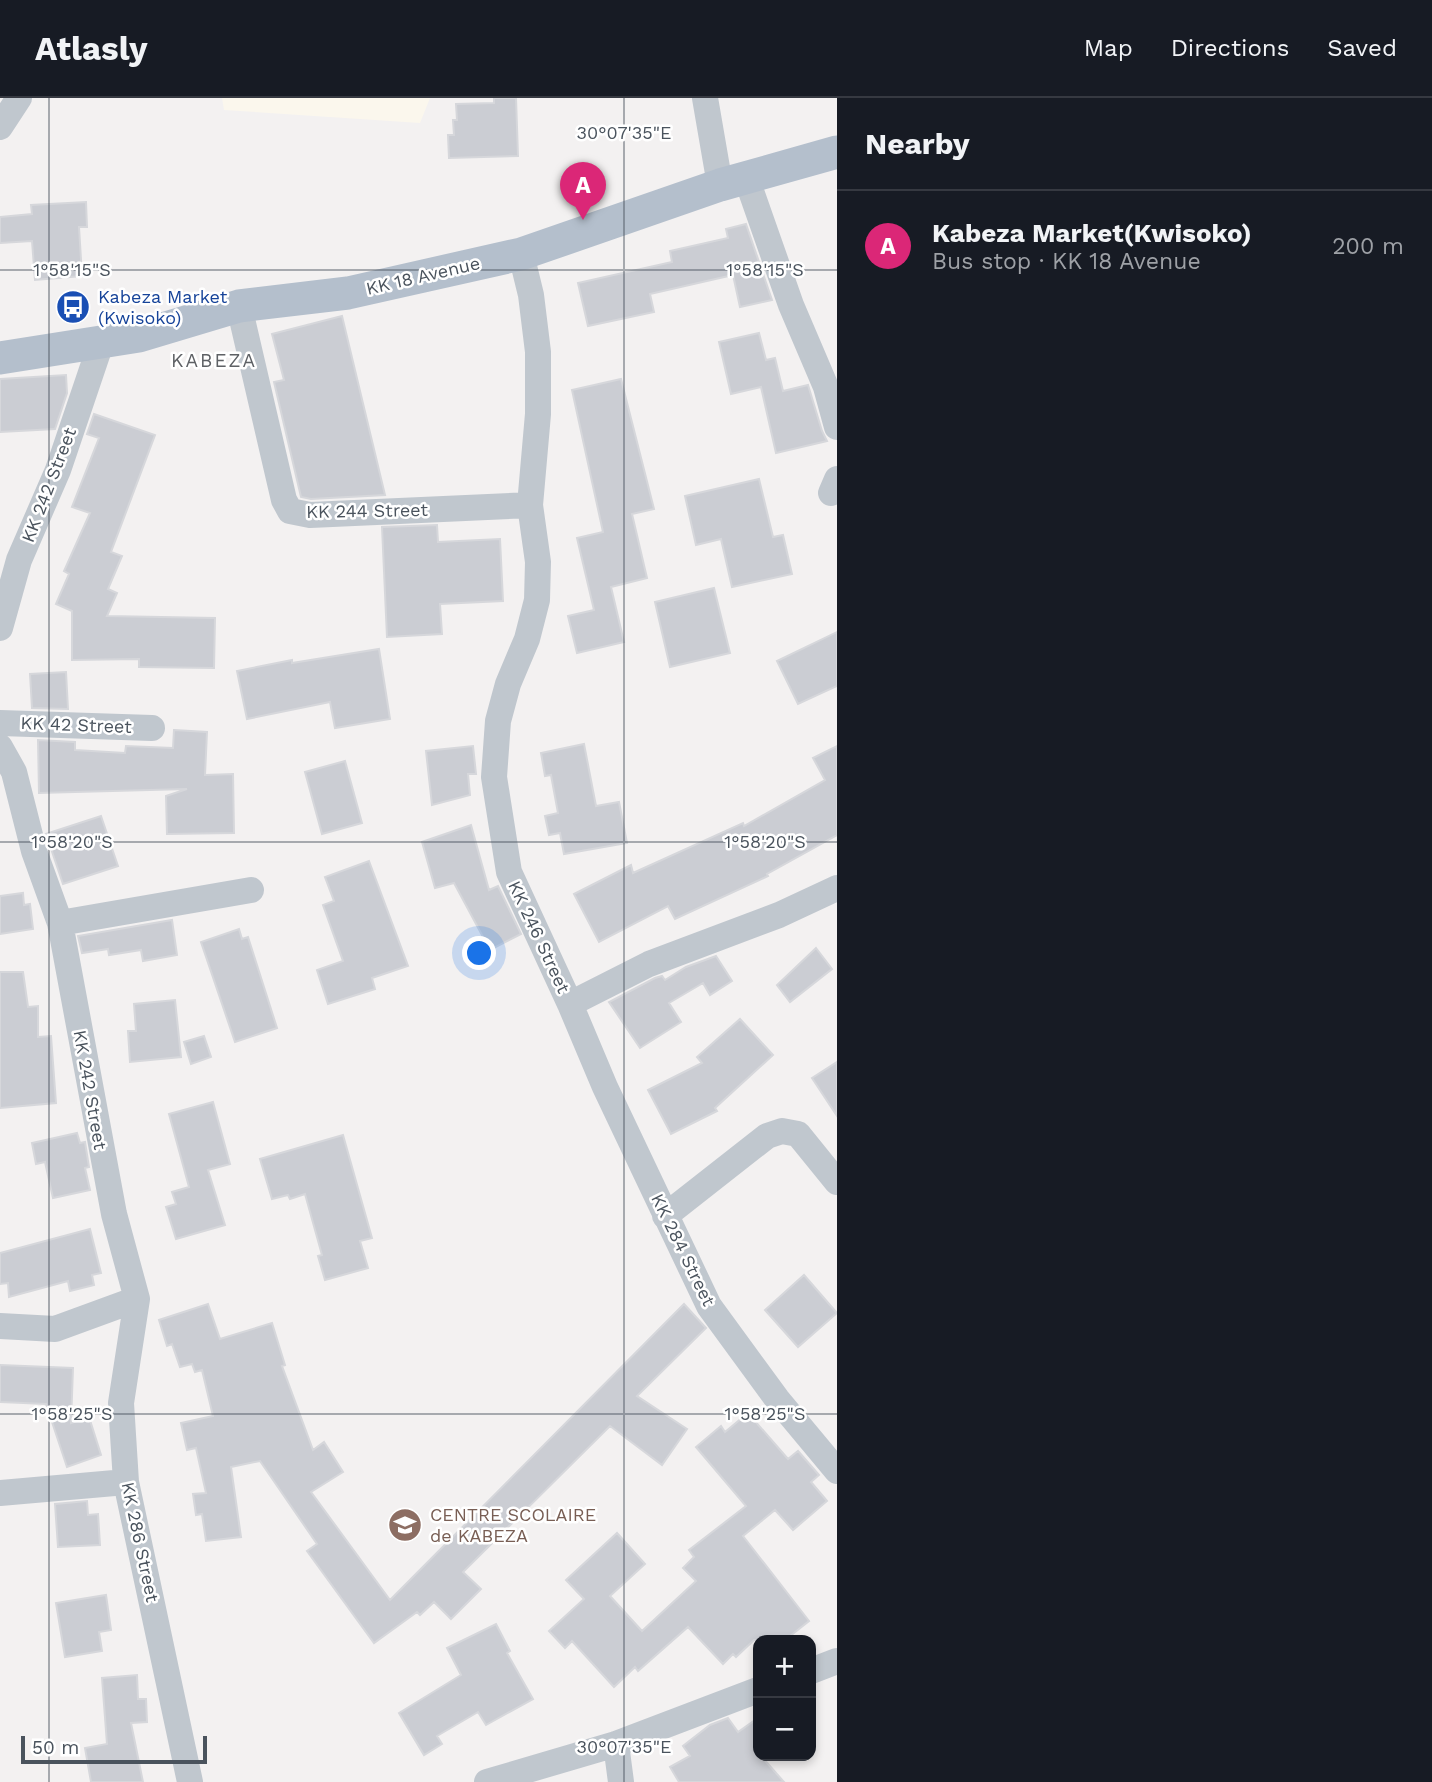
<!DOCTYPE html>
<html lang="en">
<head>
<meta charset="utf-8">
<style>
	:root { --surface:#171b24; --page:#242831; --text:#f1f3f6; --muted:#9ea1a6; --line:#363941; --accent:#db2777 }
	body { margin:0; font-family:"Work Sans",sans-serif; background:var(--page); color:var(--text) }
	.controls { position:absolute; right:21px; bottom:21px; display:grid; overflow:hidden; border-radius:14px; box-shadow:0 4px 10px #0003 }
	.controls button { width:63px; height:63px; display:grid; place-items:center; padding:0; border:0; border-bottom:2px solid var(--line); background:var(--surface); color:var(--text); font:35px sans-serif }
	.scale { position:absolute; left:21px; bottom:18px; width:186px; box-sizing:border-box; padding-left:7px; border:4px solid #4a535d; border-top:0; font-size:19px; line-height:24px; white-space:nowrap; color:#4a535d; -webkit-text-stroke:5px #fff; paint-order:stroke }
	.you { position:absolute; left:480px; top:856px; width:24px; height:24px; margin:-18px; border:5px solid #fff; border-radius:50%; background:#1a73e8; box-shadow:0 0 0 10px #1a73e833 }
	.badge { display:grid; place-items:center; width:46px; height:46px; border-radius:50%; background:var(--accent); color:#fff; font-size:23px; font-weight:700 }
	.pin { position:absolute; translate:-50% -58px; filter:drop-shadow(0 2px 4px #0008) }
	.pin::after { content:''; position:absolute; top:37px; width:24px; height:21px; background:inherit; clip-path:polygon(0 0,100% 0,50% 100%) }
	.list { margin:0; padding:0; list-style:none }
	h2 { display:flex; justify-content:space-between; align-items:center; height:91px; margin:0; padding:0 28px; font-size:30px }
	h2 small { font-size:23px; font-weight:400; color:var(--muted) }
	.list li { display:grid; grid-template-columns:46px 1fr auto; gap:21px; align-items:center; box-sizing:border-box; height:112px; padding:0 28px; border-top:2px solid var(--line) }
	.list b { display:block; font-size:26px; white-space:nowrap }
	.list p { margin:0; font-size:23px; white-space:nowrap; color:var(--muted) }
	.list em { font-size:23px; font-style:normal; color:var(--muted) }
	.map { position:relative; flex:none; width:837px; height:1684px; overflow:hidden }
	header { display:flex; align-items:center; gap:42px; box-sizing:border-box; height:98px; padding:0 35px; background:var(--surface); border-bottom:2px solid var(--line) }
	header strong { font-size:33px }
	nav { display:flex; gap:38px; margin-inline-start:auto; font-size:24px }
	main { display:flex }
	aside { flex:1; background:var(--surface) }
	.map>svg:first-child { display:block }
	.commercial { fill:#fbf7ed }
	.building { fill:#cbcdd3; stroke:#d6d7db; stroke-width:2 }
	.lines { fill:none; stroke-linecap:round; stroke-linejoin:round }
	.minor { stroke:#c0c7ce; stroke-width:26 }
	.major { stroke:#b4bfcc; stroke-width:33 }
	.ticks { fill:none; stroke:#4a535d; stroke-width:2; stroke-opacity:0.45 }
	.labels { text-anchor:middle; stroke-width:5; stroke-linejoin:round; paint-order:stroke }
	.street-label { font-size:18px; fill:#4a535d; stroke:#fff }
	.transit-label { font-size:18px; fill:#164399; stroke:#fff; text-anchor:start }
	.education-label { font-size:18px; fill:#785e54; stroke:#fff; text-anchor:start }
	.neighbourhood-label { font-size:19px; letter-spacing:2px; fill:#5e6165; stroke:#fff }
	.ticks-label { font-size:18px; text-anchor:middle; fill:#4a535d; stroke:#fff; stroke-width:5; stroke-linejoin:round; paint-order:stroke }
</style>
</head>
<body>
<header>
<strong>Atlasly</strong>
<nav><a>Map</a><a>Directions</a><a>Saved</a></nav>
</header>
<main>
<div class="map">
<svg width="837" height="1684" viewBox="0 0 837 1684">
	<rect width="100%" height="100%" fill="#f3f1f1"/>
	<path class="commercial" d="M222,0h208l-10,25 -196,-13z"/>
	<path class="building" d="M494,0h22l2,58 -69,2 -1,-23h6l-1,-15h4l-1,-16 38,-1z
		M86,104l1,25h-8l3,49 -47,4 -3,-39 -32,2v-26l32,-3 -1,-9z
		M746,126l26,76 -32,7 -7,-32 -83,19 4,18 -66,14 -10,-43 94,-21 -2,-11 58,-13 -2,-9z
		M342,218l43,179 -74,4 -10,-2 -27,-115 10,-2 -12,-46z
		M759,235l7,27 9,-2 8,33 25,-6 14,46 5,10 -51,12 -15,-66 -30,7 -12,-52z
		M66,277l1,18 -12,36 -55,3v-53z
		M621,281l33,130 -22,5 15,64 -36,9 13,55 -47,11 -9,-37 26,-6 -17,-72 26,-6 -31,-142z
		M94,316l61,21 -44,117 11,4 -14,33 9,4 -10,23 108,2 -1,50 -75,-1v-8l-67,1v-49l-16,-7 13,-30 -5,-3 26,-58 -18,-6 27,-69 -12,-4z
		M759,381l14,58 10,-2 9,39 -60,13 -11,-48 -25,6 -11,-49z
		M437,427l1,17 62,-3 3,62 -63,3 2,30 -55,3 -5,-110z
		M714,490l16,65 -60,14 -15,-65z
		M837,534v54l-39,18 -21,-43z
		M379,551l11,70 -55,9 -5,-26 -83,17 -10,-48 55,-11v3z
		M66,574l2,37 -36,-1 -2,-34z
		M174,632l33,2 -2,43 28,-1 1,59 -67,1 -1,-38 21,-7 -148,4 -1,-53 37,2v8l50,3 1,-7 47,2z
		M584,646l12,62 23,-4 8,41 -63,11 -4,-21 -11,2 -4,-19 13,-3 -7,-38 -6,1 -4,-23z
		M473,648l3,28h-8l2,21 -38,10 -6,-54z
		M837,648v89l-70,39 1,2 -93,43 -7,-13 -69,36 -25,-48 57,-29 2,8 110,-50 1,3 81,-46 -12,-22z
		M345,663l17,62 -40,11 -17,-62z
		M101,718l17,50 -55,18 -17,-50z
		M471,727l18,65 9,-4 23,48 -31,16 -36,-67 -19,5 -13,-46z
		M369,763l39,105 -36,12 3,11 -47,15 -11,-34 26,-9 -20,-56 11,-4 -9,-24z
		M23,795l1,12 6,-1 3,25 -33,5v-38z
		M172,822l5,35 -34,6 -2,-11 -32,5 -1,-6 -26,4 -4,-17z
		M239,831l3,10 6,-2 29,91 -42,14 -34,-100z
		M816,850l16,21 -42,33 -13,-17z
		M716,858l16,25 -22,14 -7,-12 -34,20 12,19 -41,26 -31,-46 46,-24 7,-2 3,4 21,-13z
		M0,874h23l5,35 10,-1v31l13,-1 5,67 -56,5z
		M175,902l6,57 -51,5 -2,-31h8l-2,-27z
		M740,921l33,36 -58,53 2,3 -46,23 -23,-44 54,-27 -5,-6z
		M204,938l7,21 -20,7 -7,-22z
		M837,964v54l-25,-38z
		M213,1004l17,62 -22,6 17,55 -49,14 -10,-32 10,-3 -4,-12 17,-5 -20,-73z
		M77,1035l3,10 5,-1 4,25 -4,1 5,22 -37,8 -8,-36 -9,2 -4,-21z
		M343,1037l29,103 -12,3 8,27 -43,12 -7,-24 4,-1 -17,-61 -15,5 -2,-4 -16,4 -12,-40z
		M90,1131l11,44 -9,2 2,10 -24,6 -2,-10 -59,16 -1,-14 -8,1v-31z
		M804,1177l33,38 -39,34 -33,-37z
		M208,1206l12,35 52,-16 13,42 -3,1 31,84 11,-8 19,30 -32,20 79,108 294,-296 22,24 -69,68 50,33 -25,36 -52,-39 -147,146 18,17 -30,30 -17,-17 -14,13 -3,-3 -43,31 -67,-92 10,-7 -57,-83 -29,6 10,70 -35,4 -4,-27 -6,1 -3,-21 13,-1 -10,-45 -9,2 -6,-27 32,-7 -11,-46 -7,2 -3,-8 -12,3 -8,-23 -5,2 -8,-26z
		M0,1267l73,3 -2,55 18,-6 12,38 -34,12 -21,-63 -46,-2z
		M748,1315l40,46 10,-8 21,24 -8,7 16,19 -34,29 -18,-20 -32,26 66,85 -24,19h-31l-18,17 -3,-3 -10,10 -35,-37 -50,44 -3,-4 -21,20 -42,-46 -7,7 -16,-17 35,-32 -18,-19 51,-47 28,31 -35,32 32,35 54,-50 -13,-13 11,-11 -5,-7 57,-44 -50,-59 25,-21 4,6z
		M87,1403l1,14 10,-1 2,31 -42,2 -3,-43z
		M106,1497l5,35 -12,2 3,19 -37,6 -9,-54z
		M496,1526l14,27 -3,2 26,46 -47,26 -8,-13 -41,24 5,8 -18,11 -25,-42 62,-38 -14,-27z
		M137,1577l1,24h8l1,23 -16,1 12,59h-52l-6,-34 22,-4 -5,-66z
		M728,1620l10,14 20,-14v38h3l23,26h-105l-9,-15 20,-11 -7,-10 27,-21z"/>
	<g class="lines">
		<path class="minor" d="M705,0l15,87
			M0,29l19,-29
			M746,79l45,128 35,82 11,40
			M521,156l10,41 7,57v62l-8,91 8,57 -1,38 -10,39 -19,45 -10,37 -4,56 15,95 61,132 35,83 104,219 68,93 60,72
			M239,208l45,194 6,11 20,4 220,-10
			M831,395l6,-14
			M0,530l19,-68 39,-90 43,-127
			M0,625l152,5
			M0,649l14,25 20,79 26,72 54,291 23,85 -82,30 -55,-3
			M60,825l191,-33
			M570,906l79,-40 130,-49 58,-27
			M665,1118l102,-80 15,-5 16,3 39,48
			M137,1201l-16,104 5,79 64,300
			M0,1395l126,-11
			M811,1573l26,-10
			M616,1646l5,38
			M487,1684l129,-38 142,-54"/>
		<path class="major" d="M0,260l139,-22 100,-30 109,-13 173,-39 199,-69 117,-33"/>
	</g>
	<path class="ticks" d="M49,0v1684M624,0v1684M0,172h837M0,744h837M0,1316h837"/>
	<defs>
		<g id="bus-disc" transform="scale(1.75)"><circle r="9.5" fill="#1a4fb4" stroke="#fff"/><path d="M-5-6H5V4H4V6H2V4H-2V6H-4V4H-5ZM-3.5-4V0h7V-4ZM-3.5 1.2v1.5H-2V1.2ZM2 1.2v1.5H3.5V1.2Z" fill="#fff"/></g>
		<g id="school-disc" transform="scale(1.75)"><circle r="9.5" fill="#8d6e63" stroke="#fff"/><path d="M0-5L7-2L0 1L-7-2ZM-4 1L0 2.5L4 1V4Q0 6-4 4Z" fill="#fff"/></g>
	</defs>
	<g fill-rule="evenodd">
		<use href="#bus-disc" x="73" y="209"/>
		<use href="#school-disc" x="405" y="1427"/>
	</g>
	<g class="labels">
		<g class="street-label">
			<text transform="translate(423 178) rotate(-13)" y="6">KK 18 Avenue</text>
			<text transform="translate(49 387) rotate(-69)" y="6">KK 242 Street</text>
			<text transform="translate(367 413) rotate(-1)" y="6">KK 244 Street</text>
			<text transform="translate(76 627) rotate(2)" y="6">KK 42 Street</text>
			<text transform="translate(539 839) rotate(65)" y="6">KK 246 Street</text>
			<text transform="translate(90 992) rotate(80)" y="6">KK 242 Street</text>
			<text transform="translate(683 1152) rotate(64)" y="6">KK 284 Street</text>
			<text transform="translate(140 1444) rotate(78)" y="6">KK 286 Street</text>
		</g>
		<g class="transit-label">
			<text x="98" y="205">Kabeza Market<tspan x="98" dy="21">(Kwisoko)</tspan></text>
		</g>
		<g class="education-label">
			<text x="430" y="1423">CENTRE SCOLAIRE<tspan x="430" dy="21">de KABEZA</tspan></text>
		</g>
		<g class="neighbourhood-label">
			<text x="214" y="269">KABEZA</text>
		</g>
	</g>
	<g class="ticks-label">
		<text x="624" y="41">30°07'35"E</text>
		<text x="72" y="178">1°58'15"S</text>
		<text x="765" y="178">1°58'15"S</text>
		<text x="72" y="750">1°58'20"S</text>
		<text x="765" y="750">1°58'20"S</text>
		<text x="72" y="1322">1°58'25"S</text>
		<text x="765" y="1322">1°58'25"S</text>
		<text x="624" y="1655">30°07'35"E</text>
	</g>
</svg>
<div class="controls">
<button>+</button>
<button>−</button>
</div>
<div class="scale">50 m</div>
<div class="you"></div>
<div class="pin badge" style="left:583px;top:122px">A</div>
</div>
<aside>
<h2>Nearby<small></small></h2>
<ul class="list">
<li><span class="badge">A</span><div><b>Kabeza Market(Kwisoko)</b><p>Bus stop · KK 18 Avenue</p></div><em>200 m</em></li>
</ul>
</aside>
</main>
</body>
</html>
